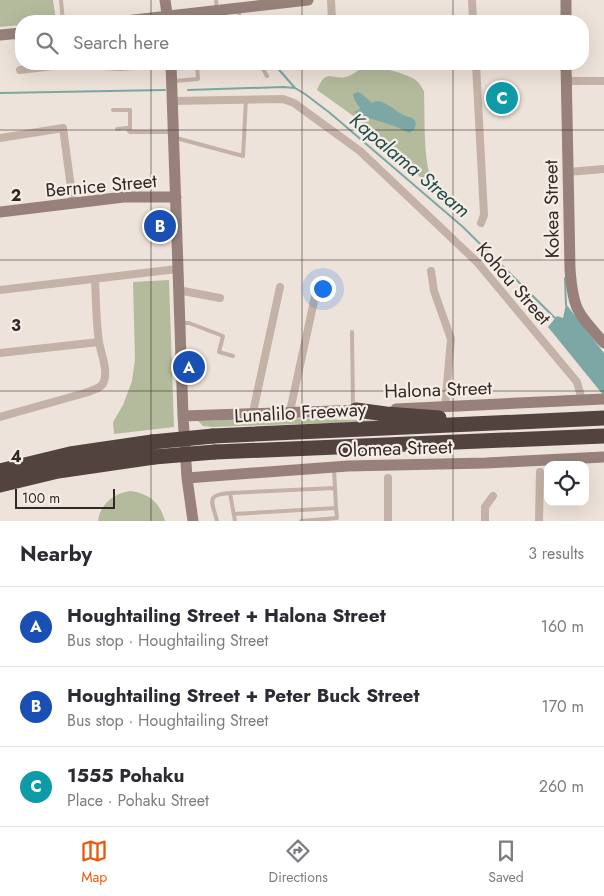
<!DOCTYPE html>
<html lang="en">
<head>
<meta charset="utf-8">
<style>
	:root { --surface:#fff; --page:#f7f7f7; --text:#2b2b33; --muted:#7c7c81; --line:#e1e1e2; --accent:#ea580c }
	body { margin:0; font-family:Jost,sans-serif; background:var(--page); color:var(--text) }
	.controls { position:absolute; right:15px; bottom:15px; display:grid; overflow:hidden; border-radius:10px; box-shadow:0 5px 20px #0002 }
	.controls button { width:45px; height:45px; display:grid; place-items:center; padding:0; border:0; border-bottom:1px solid var(--line); background:var(--surface); color:var(--text); font:25px sans-serif }
	.scale { position:absolute; left:15px; bottom:12px; width:100px; box-sizing:border-box; padding-left:5px; border:2px solid #322927; border-top:0; font-size:14px; line-height:18px; white-space:nowrap; color:#322927; -webkit-text-stroke:4px #f6ede6; paint-order:stroke }
	.you { position:absolute; left:322px; top:288px; width:18px; height:18px; margin:-12px; border:4px solid #fff; border-radius:50%; background:#1a73e8; box-shadow:0 0 0 8px #1a73e833 }
	.badge { display:grid; place-items:center; width:32px; height:32px; border-radius:50%; background:var(--accent); color:#fff; font-size:16px; font-weight:700 }
	.pin { position:absolute; translate:-50% -50%; border:2px solid #fff; box-shadow:0 1px 5px #0006 }
	.list { margin:0; padding:0; list-style:none }
	h2 { display:flex; justify-content:space-between; align-items:center; height:65px; margin:0; padding:0 20px; font-size:21px }
	h2 small { font-size:16px; font-weight:400; color:var(--muted) }
	.list li { display:grid; grid-template-columns:32px 1fr auto; gap:15px; align-items:center; box-sizing:border-box; height:80px; padding:0 20px; border-top:1px solid var(--line) }
	.list b { display:block; font-size:19px; white-space:nowrap }
	.list p { margin:0; font-size:16px; white-space:nowrap; color:var(--muted) }
	.list em { font-size:16px; font-style:normal; color:var(--muted) }
	.icon { flex:none; width:28px; height:28px; fill:none; stroke:currentColor; stroke-width:2; stroke-linecap:round; stroke-linejoin:round }
	.map { position:relative; flex:none; width:604px; height:521px; overflow:hidden }
	.search { position:absolute; background:var(--surface); box-shadow:0 5px 20px #0002; left:15px; right:15px; top:15px; height:55px; display:flex; align-items:center; gap:12px; box-sizing:border-box; padding:0 18px; border-radius:20px; color:var(--muted); font-size:19px }
	.sheet { height:305px; background:var(--surface) }
	nav { display:flex; justify-content:space-around; align-items:center; box-sizing:border-box; height:70px; border-top:1px solid var(--line); background:var(--surface); font-size:14px; color:var(--muted) }
	nav a { display:grid; justify-items:center; gap:2px }
	nav .on { color:var(--accent) }
	.map>svg:first-child { display:block }
	.green { fill:#b4bb9c }
	.water { fill:#7da7a4 }
	.lines { fill:none; stroke-linecap:round; stroke-linejoin:round }
	.stream { stroke:#7da7a4; stroke-width:2 }
	.lane { stroke:#c4b2a8; stroke-width:4 }
	.street { stroke:#c4b2a8; stroke-width:8 }
	.secondary { stroke:#97817a; stroke-width:11 }
	.highway { stroke:#52433f; stroke-width:15 }
	.highway-bridge { stroke:#52433f; stroke-width:15 }
	.grid { fill:none; stroke:#322927; stroke-width:1; stroke-opacity:0.55 }
	.labels { text-anchor:middle; stroke-width:4.5; stroke-linejoin:round; paint-order:stroke }
	.street-label { font-size:19px; fill:#322927; stroke:#f6ede6 }
	.water-label { font-size:20px; font-style:italic; fill:#224e4c; stroke:#f6ede6 }
	.grid-label { font-size:16px; text-anchor:middle; font-weight:bold; fill:#322927; stroke:#f6ede6; stroke-width:4.5; stroke-linejoin:round; paint-order:stroke }
</style>
</head>
<body>
<div class="map">
<svg width="604" height="521" viewBox="0 0 604 521">
	<rect width="100%" height="100%" fill="#eee3da"/>
	<path class="green" d="M0,0h53l3,21h-35v4l-21,2z
		M367,66c11,0 42,8 50,15 3,3 5,7 7,10 1,22 -1,72 8,90 6,11 16,21 24,32l-71,-71 -26,-22 -42,-30c9,-22 14,-10 29,-13 8,-2 13,-9 21,-11z
		M169,280l5,147 -60,7 -1,-12 10,-17 9,-24 3,-22 -2,-77z
		M276,418l120,3 -185,6 -8,-1 -5,-5z
		M131,491c19,3 29,12 34,30h-67c2,-17 16,-28 33,-30z"/>
	<path class="water" d="M358,92l4,2 10,9c10,-6 20,6 29,11 4,2 8,3 12,4l3,5 -2,7 -5,3 -12,-6 -40,-13 -3,-2 5,-2 1,-2 -5,-7 -2,-7z
		M566,304l38,49v43l-56,-69 9,-11 6,2z"/>
	<g class="lines">
		<path class="stream" d="M250,16l2,5
			M274,64l21,24
			M188,90l95,-3 12,1 10,6 25,19 133,114 94,93
			M0,93l165,-3
			M565,278l1,27"/>
		<path class="lane" d="M61,0l2,21
			M216,0l1,9
			M238,10l3,11
			M260,64l7,12
			M225,65l35,-1
			M174,81l24,-2 -1,-15
			M113,110h17v22
			M117,129l10,-1 3,4h41
			M176,138l67,18 3,-57
			M181,323h8l34,13 -4,16 14,4
			M352,332l1,76
			M234,514l102,-6 -1,-20
			M217,521c-5,-20 -12,-26 13,-28
			M235,521l-5,-28 105,-5 -1,-20
			M301,521l36,-3 -1,-10"/>
		<path class="street" d="M331,0l1,21
			M472,0l1,21
			M476,64l8,151 -3,8
			M20,70l49,-6 52,3 35,-3
			M567,81h37
			M172,101l111,-2 11,4 66,48 117,111 100,120 5,18
			M0,138l63,-10 10,75
			M568,172l36,-3
			M431,271l3,20 17,48 -6,68
			M0,290l177,-21
			M178,290l42,8
			M0,353l99,-11
			M290,411l26,-119
			M253,412l27,-125
			M0,417l85,-24c7,-3 17,-4 19,-12 4,-12 -3,-27 -5,-39 -3,-21 -3,-42 -4,-63
			M388,521v-43
			M485,521v-14l8,-11
			M539,521l1,-49"/>
		<path class="secondary" d="M165,0l3,21
			M566,0v21
			M125,21l183,-21
			M0,35l21,-2
			M171,64l12,352 4,62 6,43
			M566,64l4,205c3,41 7,43 34,74
			M0,212l124,-15h52
			M396,409l208,-10
			M183,416l180,-6
			M187,478l161,-12 138,-3 118,-6"/>
		<path class="highway" d="M356,410l30,4 53,4
			M213,436l391,-18
			M215,452l389,-16
			M0,471l70,-17 82,-12
			M0,485l58,-14 96,-14"/>
		<path class="highway-bridge" d="M152,442l61,-6
			M154,457l61,-5"/>
	</g>
	<path class="grid" d="M151,0v21M302,0v21M453,0v21M151,64v457M302,64v457M453,64v457M0,130h604M0,260h604M0,391h604"/>
	<g class="labels">
		<g class="street-label">
			<text transform="translate(101 185) rotate(-5)" y="7">Bernice Street</text>
			<text transform="translate(551 209) rotate(-91)" y="7">Kokea Street</text>
			<text transform="translate(514 283) rotate(49)" y="7">Kohou Street</text>
			<text transform="translate(438 389) rotate(-2)" y="7">Halona Street</text>
			<text transform="translate(300 412) rotate(-3)" y="7">Lunalilo Freeway</text>
			<text transform="translate(395 448) rotate(-2)" y="7">Olomea Street</text>
		</g>
		<g class="water-label">
			<text transform="translate(410 165) rotate(40)" y="7">Kapalama Stream</text>
		</g>
	</g>
	<g class="grid-label">
		<text x="16" y="201">2</text>
		<text x="16" y="331">3</text>
		<text x="16" y="462">4</text>
	</g>
</svg>
<div class="controls">
<button><svg class="icon" aria-label="locate" viewBox="0 0 24 24"><circle cx="12" cy="12" r="6"/><path d="M12 2v4M12 18v4M2 12h4M18 12h4"/></svg></button>
</div>
<div class="scale">100 m</div>
<div class="you"></div>
<div class="pin badge" style="left:189px;top:367px;background:#1a4fb4">A</div>
<div class="pin badge" style="left:160px;top:226px;background:#1a4fb4">B</div>
<div class="pin badge" style="left:502px;top:98px;background:#0f9aa8">C</div>
<div class="search"><svg class="icon" aria-label="search" viewBox="0 0 24 24"><circle cx="10" cy="10" r="6"/><path d="M15 15l6 6"/></svg>Search here</div>
</div>
<section class="sheet">
<h2>Nearby<small>3 results</small></h2>
<ul class="list">
<li><span class="badge" style="background:#1a4fb4">A</span><div><b>Houghtailing Street + Halona Street</b><p>Bus stop · Houghtailing Street</p></div><em>160 m</em></li>
<li><span class="badge" style="background:#1a4fb4">B</span><div><b>Houghtailing Street + Peter Buck Street</b><p>Bus stop · Houghtailing Street</p></div><em>170 m</em></li>
<li><span class="badge" style="background:#0f9aa8">C</span><div><b>1555 Pohaku</b><p>Place · Pohaku Street</p></div><em>260 m</em></li>
</ul>
</section>
<nav>
<a class="on"><svg class="icon" aria-label="map" viewBox="0 0 24 24"><path d="M3 6l6-2 6 2 6-2v14l-6 2-6-2-6 2zM9 4v14M15 6v14"/></svg>Map</a>
<a><svg class="icon" aria-label="directions" viewBox="0 0 24 24"><path d="M12 3l9 9-9 9-9-9zM9 14v-3h6M13 9l2 2-2 2"/></svg>Directions</a>
<a><svg class="icon" aria-label="saved" viewBox="0 0 24 24"><path d="M7 4h10v16l-5-4-5 4z"/></svg>Saved</a>
</nav>
</body>
</html>
